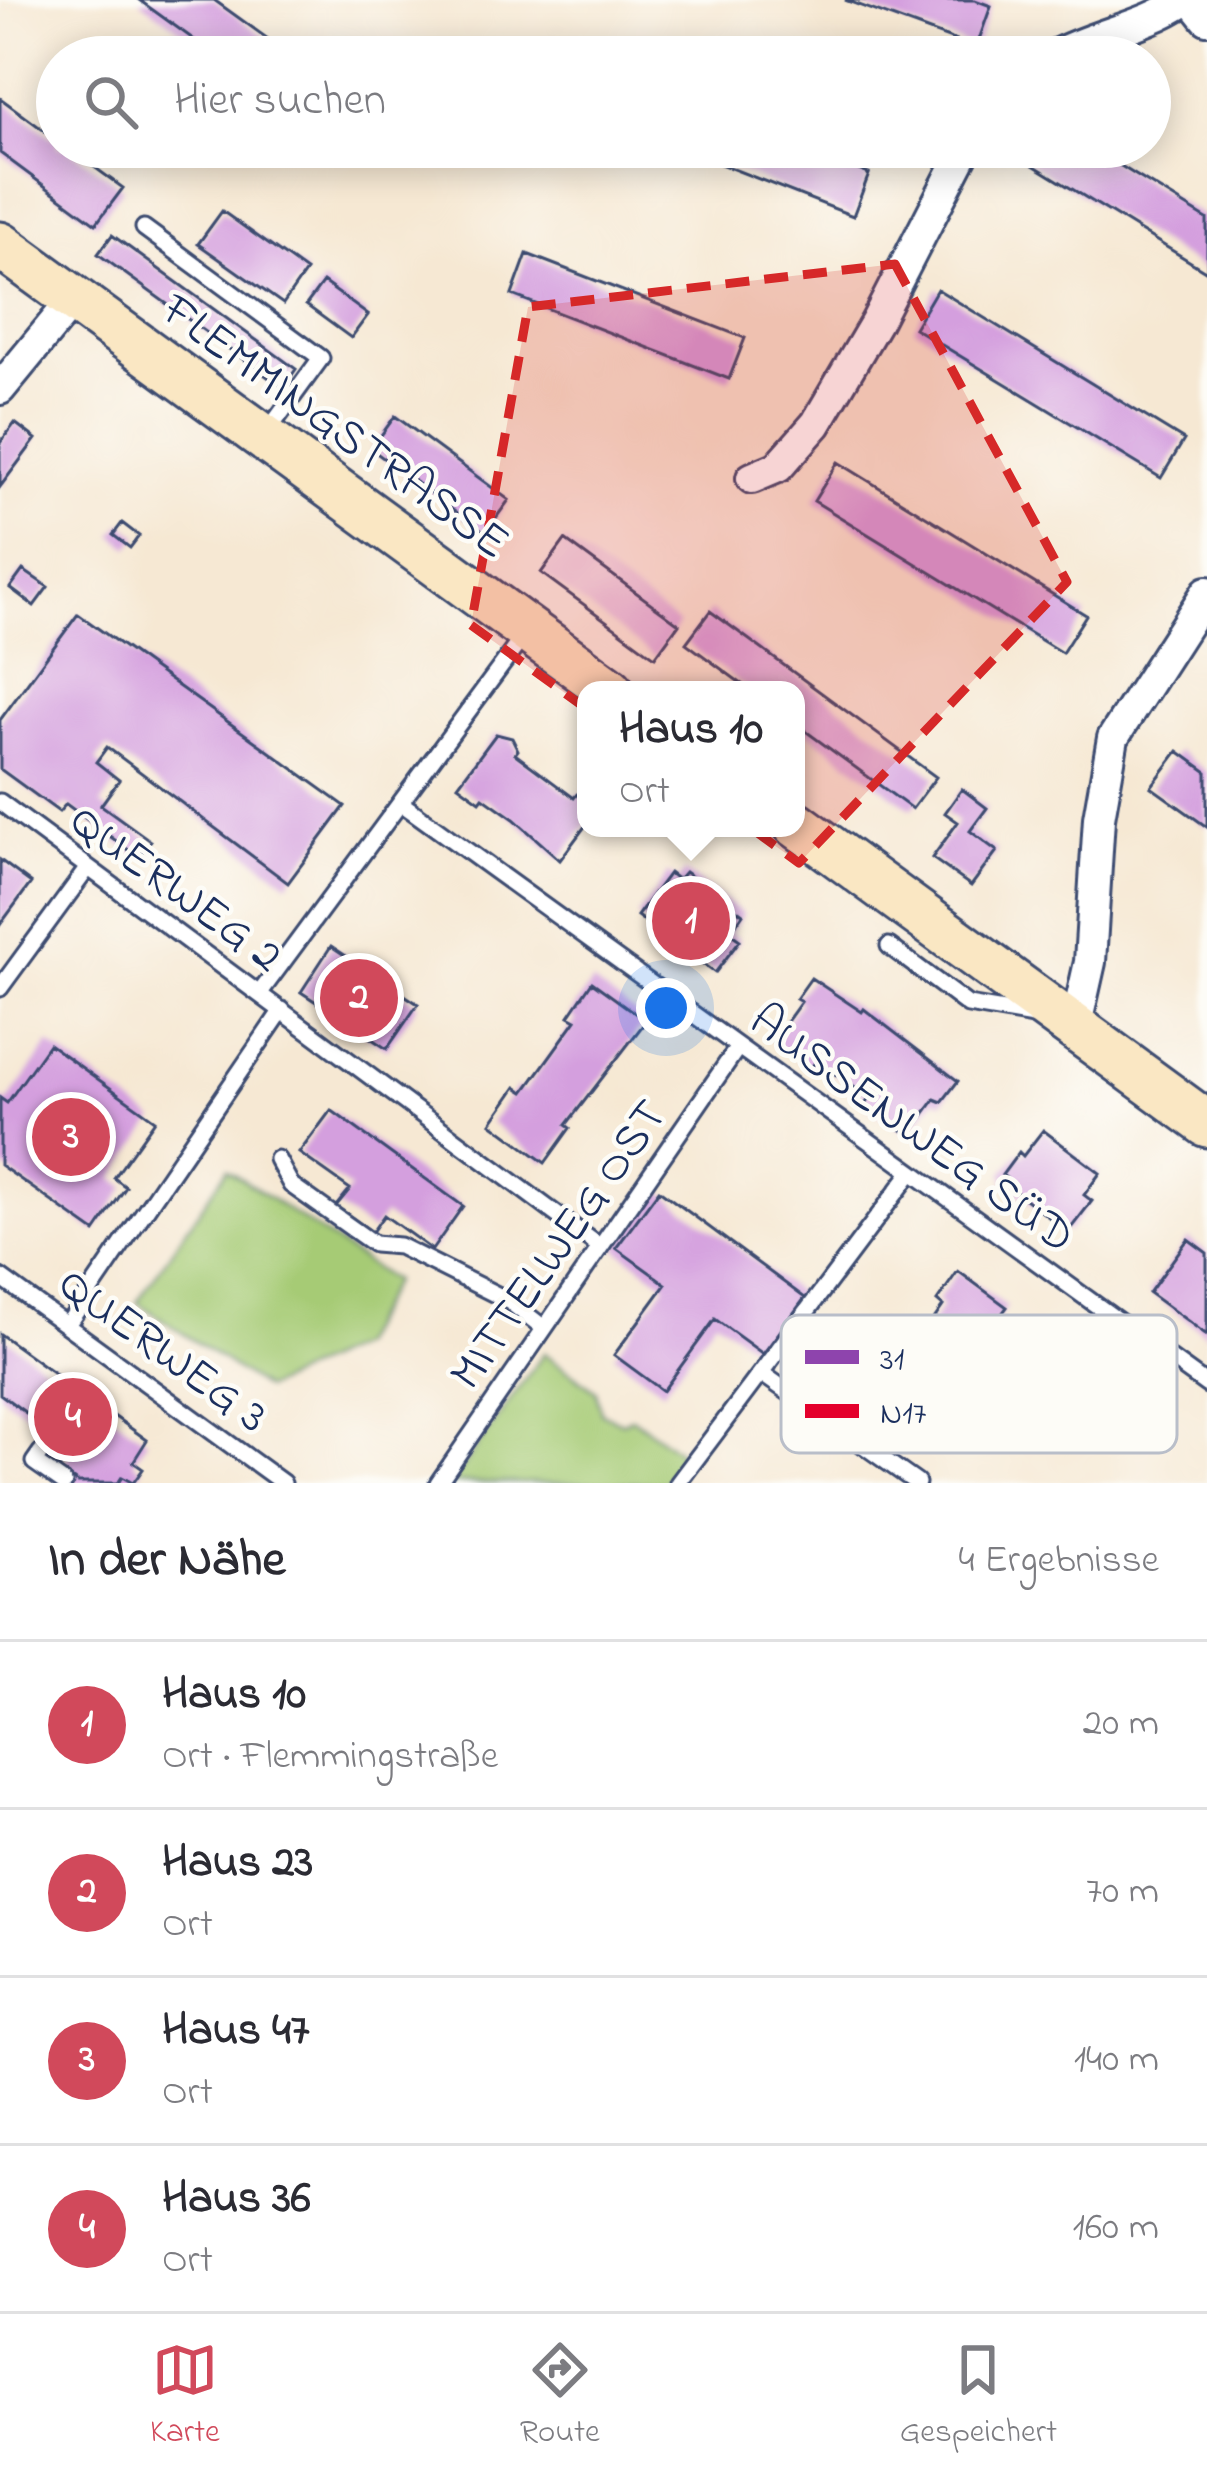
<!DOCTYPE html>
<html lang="de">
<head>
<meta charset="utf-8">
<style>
	:root { --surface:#fff; --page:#f2f2f3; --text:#2b2b33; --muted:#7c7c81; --line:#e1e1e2; --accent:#d1495b }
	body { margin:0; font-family:"Indie Flower",sans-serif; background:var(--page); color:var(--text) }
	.you { position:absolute; left:666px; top:1008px; width:42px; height:42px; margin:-30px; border:9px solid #fff; border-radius:50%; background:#1a73e8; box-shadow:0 0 0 18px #1a73e833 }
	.badge { display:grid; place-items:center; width:78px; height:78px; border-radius:50%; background:var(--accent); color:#fff; font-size:39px; font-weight:700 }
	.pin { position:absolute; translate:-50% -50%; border:6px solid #fff; box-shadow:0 3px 12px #0006 }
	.popup { position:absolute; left:577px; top:681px; width:228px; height:156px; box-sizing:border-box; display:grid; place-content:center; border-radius:24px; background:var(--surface); filter:drop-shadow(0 3px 9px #0005); font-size:39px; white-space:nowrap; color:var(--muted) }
	.popup b { font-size:45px; color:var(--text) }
	.popup::after { content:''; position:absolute; left:50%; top:100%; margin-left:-24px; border:24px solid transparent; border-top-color:var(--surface) }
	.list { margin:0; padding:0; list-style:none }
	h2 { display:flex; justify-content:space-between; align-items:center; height:156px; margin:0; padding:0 48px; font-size:51px }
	h2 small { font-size:39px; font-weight:400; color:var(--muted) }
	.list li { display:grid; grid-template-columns:78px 1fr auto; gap:36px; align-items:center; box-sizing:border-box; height:168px; padding:0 48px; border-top:3px solid var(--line) }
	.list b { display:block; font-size:45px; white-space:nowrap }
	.list p { margin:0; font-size:39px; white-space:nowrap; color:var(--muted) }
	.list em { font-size:39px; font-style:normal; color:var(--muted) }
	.icon { flex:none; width:66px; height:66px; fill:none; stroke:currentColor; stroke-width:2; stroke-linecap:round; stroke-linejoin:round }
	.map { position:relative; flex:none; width:1207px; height:1483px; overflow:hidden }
	.search { position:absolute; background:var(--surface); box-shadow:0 6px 30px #0003; left:36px; right:36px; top:36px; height:132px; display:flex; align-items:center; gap:30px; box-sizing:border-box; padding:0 42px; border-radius:66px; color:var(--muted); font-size:45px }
	.sheet { height:828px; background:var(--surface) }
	nav { display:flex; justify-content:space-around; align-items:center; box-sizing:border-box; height:168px; border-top:3px solid var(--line); background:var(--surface); font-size:33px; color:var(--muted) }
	nav a { display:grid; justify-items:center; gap:6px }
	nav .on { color:var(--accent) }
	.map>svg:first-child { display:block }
	.green { fill:#a6cb74; stroke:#607d69; stroke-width:3 }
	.building { fill:#d49fde }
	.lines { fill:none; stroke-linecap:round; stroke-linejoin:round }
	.lane-casing { stroke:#3c4b70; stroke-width:21 }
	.street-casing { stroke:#3c4b70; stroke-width:36 }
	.secondary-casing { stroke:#3c4b70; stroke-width:51 }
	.lane { stroke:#fff; stroke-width:15 }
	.street { stroke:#fff; stroke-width:30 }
	.secondary { stroke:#fae7c3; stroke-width:45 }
	.marked { fill:#d62828; fill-opacity:0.2; stroke:#d62828; stroke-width:9; stroke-dasharray:24 15; stroke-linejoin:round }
	.labels { text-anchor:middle; stroke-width:9; stroke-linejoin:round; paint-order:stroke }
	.street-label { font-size:48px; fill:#1b2f5e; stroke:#fdfcf7 }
	.key { fill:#fdfcf7; stroke:#b9bec9; stroke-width:3 }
	.key-label { font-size:33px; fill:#1b2f5e }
</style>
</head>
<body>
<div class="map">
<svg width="1207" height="1483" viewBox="0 0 1207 1483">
	<rect width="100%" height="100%" fill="#fdfcf7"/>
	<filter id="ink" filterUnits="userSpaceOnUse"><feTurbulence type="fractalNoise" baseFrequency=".00833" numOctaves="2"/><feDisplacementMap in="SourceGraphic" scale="24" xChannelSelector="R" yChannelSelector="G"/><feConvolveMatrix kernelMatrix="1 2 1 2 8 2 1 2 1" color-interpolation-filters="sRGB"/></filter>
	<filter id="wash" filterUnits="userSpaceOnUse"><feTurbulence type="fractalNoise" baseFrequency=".004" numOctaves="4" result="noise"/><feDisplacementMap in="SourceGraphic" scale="48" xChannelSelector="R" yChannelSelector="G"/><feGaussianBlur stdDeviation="2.7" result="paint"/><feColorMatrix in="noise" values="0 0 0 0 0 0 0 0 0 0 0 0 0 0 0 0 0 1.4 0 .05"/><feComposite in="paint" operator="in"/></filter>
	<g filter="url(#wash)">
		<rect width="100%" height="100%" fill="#f6e8d3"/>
		<path class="green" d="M227,1169l166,112 -36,65 -92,43 -128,-87z
			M544,1353l52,38 5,22 21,9 10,-5 54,40 -19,26h-216z"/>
		<g id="blocks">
			<path class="building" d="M139,0h75l79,57h-75z
				M845,0h130l16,6 -15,42z
				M0,98l57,42v7h10l56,41 -27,36 -96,-71z
				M677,147h123l69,27 -16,42z
				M1015,147h75l117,72v53l-195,-120z
				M222,211l84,60 -23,33 -85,-60z
				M112,235l184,134 -13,19 -185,-134z
				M527,254l218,84 -16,41 -217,-84z
				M323,282l45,33 -17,23 -45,-33z
				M937,289l247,151 -23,38 -247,-150z
				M395,416l114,84 -24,33 -114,-84z
				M15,423l21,16 -36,48v-44z
				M838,462l248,153 -24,38 -248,-152z
				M122,523l17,13 -9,12 -17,-13z
				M565,540l114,84 -24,33 -114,-84z
				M23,570l25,17 -14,19 -24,-18z
				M710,611l226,166 -24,32 -116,-85v-34h-46l-64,-47z
				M78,614l267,192 -57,77 -181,-136 -11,15 23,18 -18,25 50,36 -13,16 -72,-53 -7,8 -59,-43v-49z
				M496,734l16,4 6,12 -3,4 59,44 3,-4 9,1v30l-26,35 -46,-41 -31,-22 -3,4 -22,-16z
				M1178,751l29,21v55l-56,-40z
				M962,789l25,19 -17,23 27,20 -26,35 -39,-28 26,-36 -13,-9z
				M0,860l31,23 -31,42z
				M685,872l58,42 -13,19 10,7 -25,33 -78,-57 32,-43 9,7z
				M331,946l87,58 -31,45 -86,-57z
				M811,978l51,34 2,-3 94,72 -16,21 -7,-3 -26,36 -44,-30 4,-7 -21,-15 -32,-22 -6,8 -38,-27 29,-40 -5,-3z
				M592,982l54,39 -80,104 4,3 -25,35 -54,-40 25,-36 8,5 8,-11 44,-61 -7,-4z
				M49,1044l106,76 -41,58 12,9 -31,45 -95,-67v-67l7,5z
				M331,1110l132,96 -31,44 -48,-35 -12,17 -36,-26 14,-17 -51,-36z
				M1043,1130l57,43 -16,22 8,6 -24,31 -65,-50 3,-4 -4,-3 17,-23 4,4z
				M659,1190l146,108 -42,56 -48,-35 -52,72 -49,-36 52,-71 -50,-36z
				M1188,1239l19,14v82l-58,-42z
				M958,1271l49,36 -39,53 16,12 -18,25 -18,-12 -32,43 -46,-34 20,-29 6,5 31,-41 16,-23 -6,-5z
				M0,1334l147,106 -14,22 10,7 -10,14 -11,-6 -4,6h-40l-19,-14 15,-21 -74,-54z"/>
		</g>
	</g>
	<g filter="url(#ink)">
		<use href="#blocks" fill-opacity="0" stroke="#3c4b70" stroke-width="3"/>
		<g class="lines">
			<g class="lane-casing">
				<path id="lane" d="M144,228l177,130 -56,77
					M0,802l599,444
					M401,803l806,582
					M889,946l79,59 65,11
					M0,988l87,-119
					M259,994l266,-360
					M277,1159l14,26 83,59 25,2 110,55 35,27
					M0,1277l283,206
					M67,1325l215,-315
					M761,1373l156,110
					M41,1452l-7,10 30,21
					M438,1483l300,-436
					M678,1483l232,-309"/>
			</g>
			<g class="street-casing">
				<path id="street" d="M1192,0l15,19
					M1052,57c43,-23 93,-30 133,-57
					M0,389l74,-90
					M752,478l26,-11 38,-43 60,-102 90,-175
					M1075,1029l15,-67 9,-144 14,-80 94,-146"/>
			</g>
			<g class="secondary-casing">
				<path id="secondary" d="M0,245l610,445
					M796,824l411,300"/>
			</g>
			<use href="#lane" class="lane"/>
			<use href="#street" class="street"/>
			<use href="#secondary" class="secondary"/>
		</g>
	</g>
	<path class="marked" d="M895,264l172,318 -268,281 -328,-238 57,-318z"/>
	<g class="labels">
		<g class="street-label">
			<text transform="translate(337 424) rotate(36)" y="17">FLEMMINGSTRASSE</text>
			<text transform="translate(178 886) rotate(36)" y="17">QUERWEG 2</text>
			<text transform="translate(914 1126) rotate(36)" y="17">AUSSENWEG SÜD</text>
			<text transform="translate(556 1243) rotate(-55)" y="17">MITTELWEG OST</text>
			<text transform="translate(165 1348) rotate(36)" y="17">QUERWEG 3</text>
		</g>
	</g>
	<rect x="781" y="1315" width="396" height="138" rx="18" class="key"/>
	<rect x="805" y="1350" width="54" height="14" fill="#8e44ad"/>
	<rect x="805" y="1404" width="54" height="14" fill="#e4002b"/>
	<g class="key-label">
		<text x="880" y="1369">31</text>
		<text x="880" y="1423">N17</text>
	</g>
</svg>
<div class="you"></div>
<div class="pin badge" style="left:691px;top:921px">1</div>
<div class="popup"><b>Haus 10</b>Ort</div>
<div class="pin badge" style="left:359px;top:998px">2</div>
<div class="pin badge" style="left:71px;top:1137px">3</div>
<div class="pin badge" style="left:73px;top:1417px">4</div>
<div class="search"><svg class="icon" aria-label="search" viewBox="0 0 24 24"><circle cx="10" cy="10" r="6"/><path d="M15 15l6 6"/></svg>Hier suchen</div>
</div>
<section class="sheet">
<h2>In der Nähe<small>4 Ergebnisse</small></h2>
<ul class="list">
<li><span class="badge">1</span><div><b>Haus 10</b><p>Ort · Flemmingstraße</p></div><em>20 m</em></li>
<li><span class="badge">2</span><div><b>Haus 23</b><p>Ort</p></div><em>70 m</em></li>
<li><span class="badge">3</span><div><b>Haus 47</b><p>Ort</p></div><em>140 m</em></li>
<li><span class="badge">4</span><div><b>Haus 36</b><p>Ort</p></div><em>160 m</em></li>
</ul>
</section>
<nav>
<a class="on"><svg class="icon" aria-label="map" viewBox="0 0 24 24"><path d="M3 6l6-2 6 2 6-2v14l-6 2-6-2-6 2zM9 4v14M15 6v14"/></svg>Karte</a>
<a><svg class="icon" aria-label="directions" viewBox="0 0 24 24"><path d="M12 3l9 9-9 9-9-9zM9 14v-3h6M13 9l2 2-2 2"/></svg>Route</a>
<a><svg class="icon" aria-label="saved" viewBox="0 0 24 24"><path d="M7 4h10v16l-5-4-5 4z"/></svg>Gespeichert</a>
</nav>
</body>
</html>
